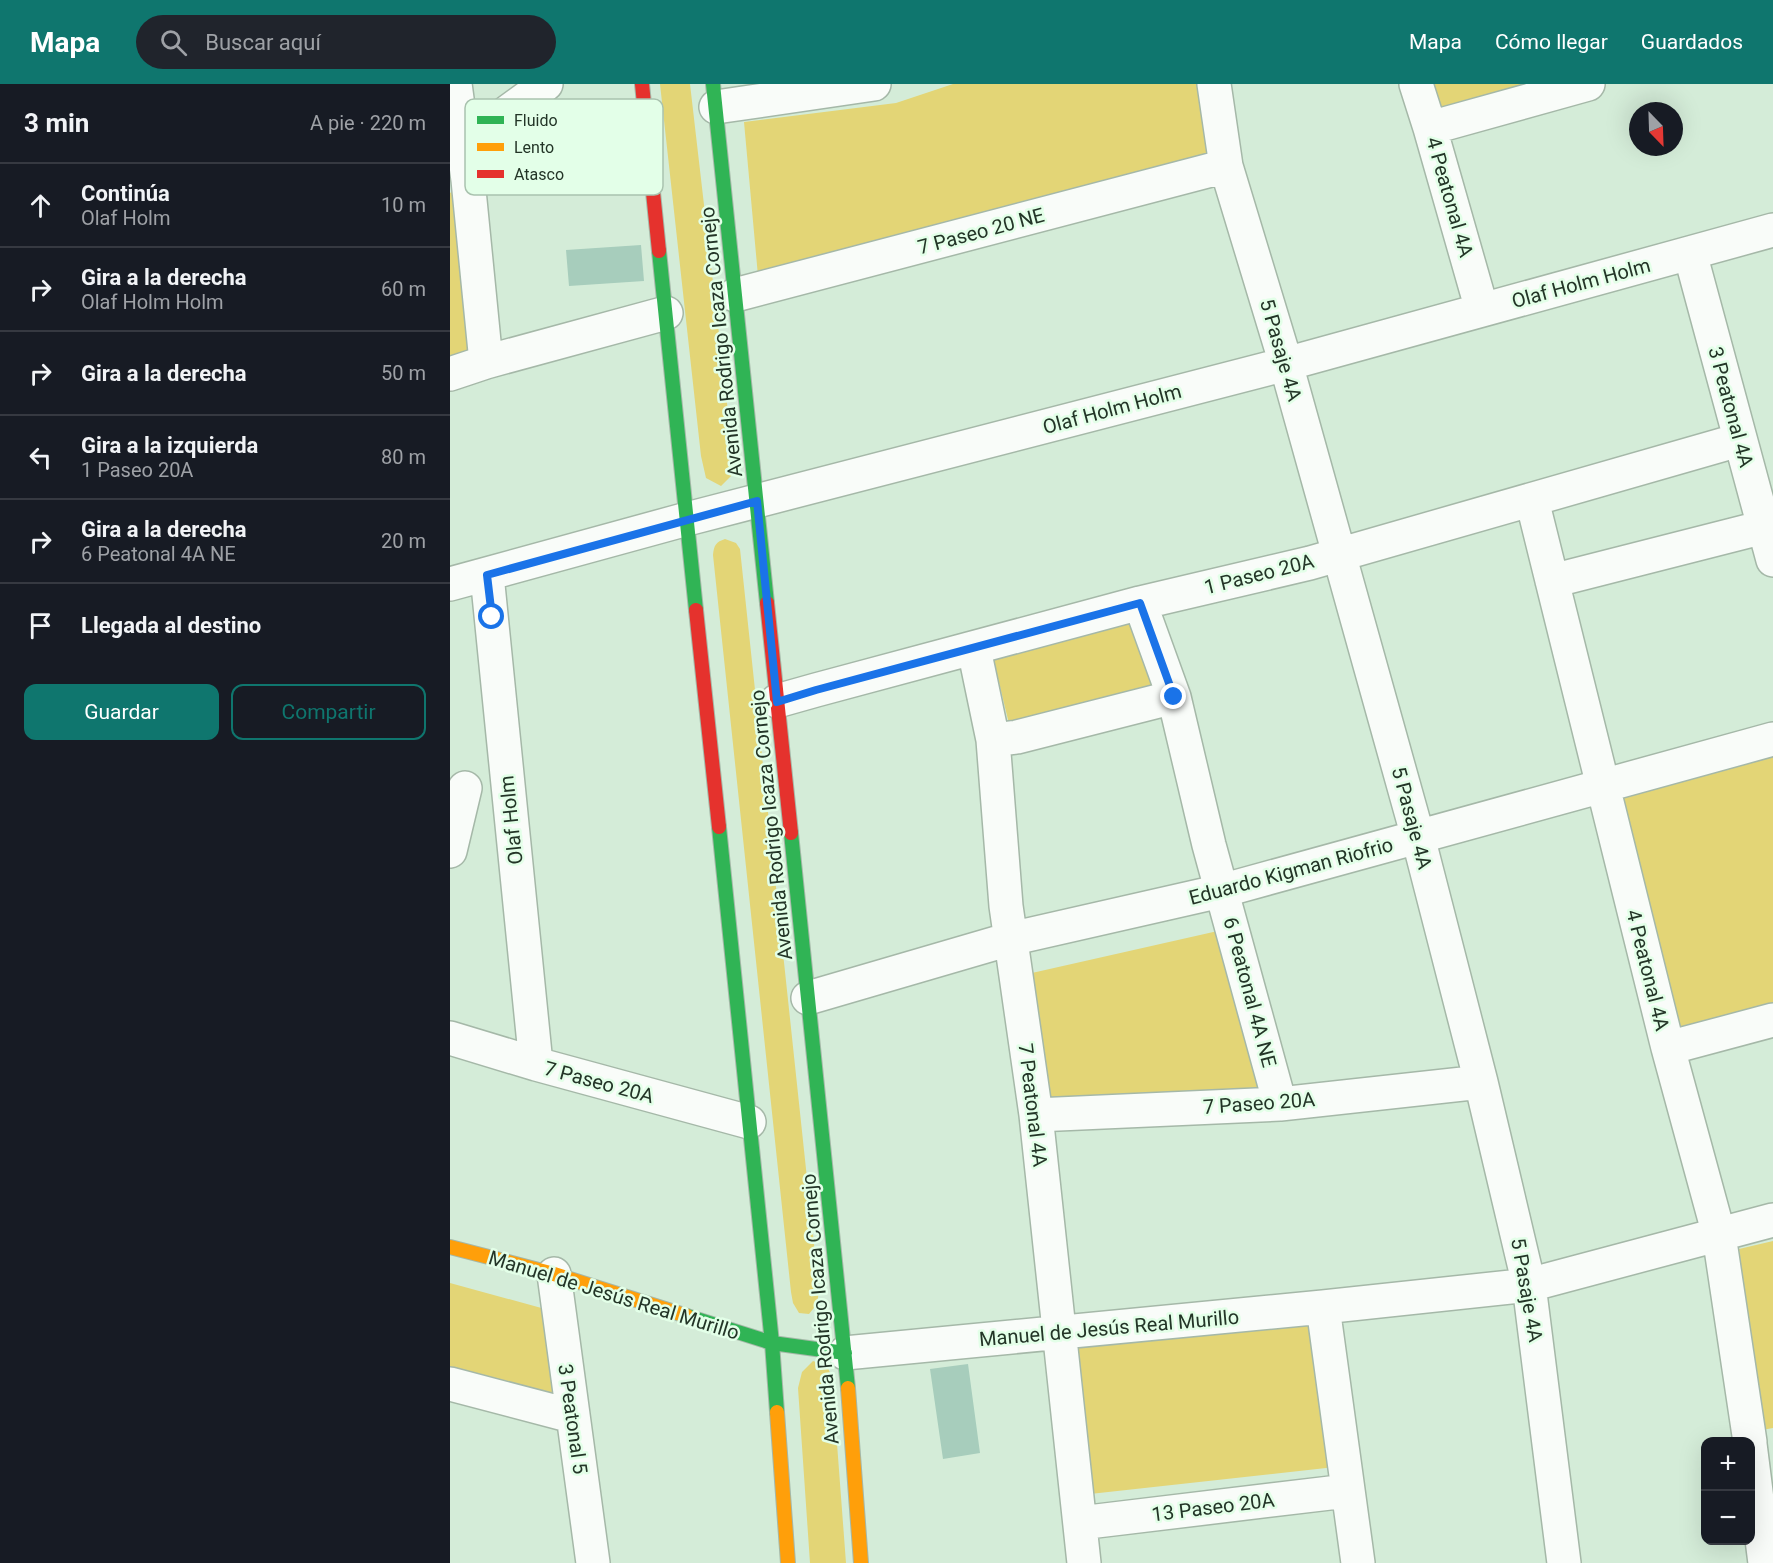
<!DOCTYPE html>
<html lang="es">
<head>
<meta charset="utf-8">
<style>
	:root { --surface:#171b24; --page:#20242c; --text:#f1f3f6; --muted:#9ea1a6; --line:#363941; --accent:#0f766e }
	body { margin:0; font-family:Roboto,sans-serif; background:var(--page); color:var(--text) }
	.controls { position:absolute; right:18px; bottom:18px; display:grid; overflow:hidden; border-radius:12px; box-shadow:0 6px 24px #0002 }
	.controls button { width:54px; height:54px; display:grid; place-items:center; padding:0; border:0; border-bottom:2px solid var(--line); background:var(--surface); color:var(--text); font:30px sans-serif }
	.compass { position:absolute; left:1179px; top:18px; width:54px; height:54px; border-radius:50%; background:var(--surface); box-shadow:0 6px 24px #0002; rotate:157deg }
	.stop { position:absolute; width:18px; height:18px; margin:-14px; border:4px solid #1a73e8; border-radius:50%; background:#fff }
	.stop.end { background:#1a73e8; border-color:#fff; box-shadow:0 2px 6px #0008 }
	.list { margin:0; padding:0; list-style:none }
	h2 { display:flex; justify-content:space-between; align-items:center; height:78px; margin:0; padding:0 24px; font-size:26px }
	h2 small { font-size:20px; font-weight:400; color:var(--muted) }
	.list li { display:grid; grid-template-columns:39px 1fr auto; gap:18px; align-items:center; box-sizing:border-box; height:84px; padding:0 24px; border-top:2px solid var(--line) }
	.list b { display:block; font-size:22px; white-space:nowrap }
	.list p { margin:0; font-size:20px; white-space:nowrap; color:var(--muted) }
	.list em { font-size:20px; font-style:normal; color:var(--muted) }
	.actions { display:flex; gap:12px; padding:18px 24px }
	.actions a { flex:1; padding:14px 0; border:2px solid var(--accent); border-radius:12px; text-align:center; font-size:21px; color:var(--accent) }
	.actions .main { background:var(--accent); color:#fff }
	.icon { flex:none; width:33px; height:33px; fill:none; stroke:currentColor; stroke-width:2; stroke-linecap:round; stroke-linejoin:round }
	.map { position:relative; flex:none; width:1323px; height:1479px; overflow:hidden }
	header { display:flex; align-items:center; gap:36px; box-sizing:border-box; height:84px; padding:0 30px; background:var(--accent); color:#fff }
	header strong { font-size:28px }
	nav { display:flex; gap:33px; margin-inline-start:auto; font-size:21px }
	.search { width:420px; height:54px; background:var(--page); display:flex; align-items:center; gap:15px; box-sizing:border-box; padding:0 21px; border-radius:33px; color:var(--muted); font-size:22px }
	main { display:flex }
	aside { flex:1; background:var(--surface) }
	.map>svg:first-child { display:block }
	.green { fill:#e3d576 }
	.building { fill:#a7cdbc }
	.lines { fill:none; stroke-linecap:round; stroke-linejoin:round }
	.street-casing { stroke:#a5b8a8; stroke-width:36 }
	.fast-casing { stroke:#a5b8a8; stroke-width:16 }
	.slow-casing { stroke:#a5b8a8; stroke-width:16 }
	.jam-casing { stroke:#a5b8a8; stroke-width:16 }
	.street { stroke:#f9fcf9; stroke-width:33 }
	.fast { stroke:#30b455; stroke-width:14 }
	.slow { stroke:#ff9f0a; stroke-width:14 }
	.jam { stroke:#e5322d; stroke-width:14 }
	.route { stroke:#1a73e8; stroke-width:8 }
	.labels { text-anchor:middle; stroke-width:5; stroke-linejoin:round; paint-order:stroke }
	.street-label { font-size:20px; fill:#233527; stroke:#e3ffe8 }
	.key { fill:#e3ffe8; stroke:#a9c2ae; stroke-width:1.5 }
	.key-label { font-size:16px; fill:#233527 }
</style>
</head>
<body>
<header>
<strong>Mapa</strong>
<div class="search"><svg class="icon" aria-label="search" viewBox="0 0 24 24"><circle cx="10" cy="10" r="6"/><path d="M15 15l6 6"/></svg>Buscar aquí</div>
<nav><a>Mapa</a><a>Cómo llegar</a><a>Guardados</a></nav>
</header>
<main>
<aside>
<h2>3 min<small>A pie · 220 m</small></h2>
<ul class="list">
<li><svg class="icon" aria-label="ahead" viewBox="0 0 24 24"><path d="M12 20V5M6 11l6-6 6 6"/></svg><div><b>Continúa</b><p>Olaf Holm</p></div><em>10 m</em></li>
<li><svg class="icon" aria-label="right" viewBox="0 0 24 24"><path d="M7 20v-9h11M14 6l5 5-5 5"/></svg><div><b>Gira a la derecha</b><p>Olaf Holm Holm</p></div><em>60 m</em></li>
<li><svg class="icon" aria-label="right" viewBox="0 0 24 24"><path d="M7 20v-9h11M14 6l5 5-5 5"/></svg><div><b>Gira a la derecha</b></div><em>50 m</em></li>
<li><svg class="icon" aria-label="left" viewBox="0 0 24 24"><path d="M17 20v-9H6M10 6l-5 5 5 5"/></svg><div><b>Gira a la izquierda</b><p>1 Paseo 20A</p></div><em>80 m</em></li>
<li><svg class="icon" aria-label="right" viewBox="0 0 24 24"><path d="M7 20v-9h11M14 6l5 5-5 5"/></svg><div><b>Gira a la derecha</b><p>6 Peatonal 4A NE</p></div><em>20 m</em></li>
<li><svg class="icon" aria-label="arrive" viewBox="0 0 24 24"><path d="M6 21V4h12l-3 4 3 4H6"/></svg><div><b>Llegada al destino</b></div></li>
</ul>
<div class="actions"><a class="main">Guardar</a><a>Compartir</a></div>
</aside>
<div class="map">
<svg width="1323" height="1479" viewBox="0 0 1323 1479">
	<rect width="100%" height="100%" fill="#d4ecd8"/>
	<path class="green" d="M210,0h30l45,388 -14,14 -15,-8 -5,-22z
		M503,0h261l12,82 -468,110 -14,-154 152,-19z
		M966,0h172l-158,44z
		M18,96l18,182 -36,12v-181z
		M275,455l11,4 4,6 79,742 -2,13 -8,10 -10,-1 -6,-10 -2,-11 -78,-737c1,-10 3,-13 12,-16z
		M690,520l28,93 -156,39 -19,-78z
		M1323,655v281l-105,28 -65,-262z
		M781,844l47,174 -239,9 -16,-136z
		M1323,1157v187l-11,2 -23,-181z
		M0,1199l95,26 10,89 -105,-30z
		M866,1236l19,147 -245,27 -17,-150z
		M363,1277l14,5 5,11 14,186h-36l-12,-175 4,-16z"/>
	<path class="building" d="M191,161l3,36 -75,5 -3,-36z
		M518,1280l12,89 -37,6 -13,-90z"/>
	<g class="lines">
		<g class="street-casing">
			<path id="street" d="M5,0l13,96 18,182
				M764,0l12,82 60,198 132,473 63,245 48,203 35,278
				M966,0l14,44 52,182
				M266,23l158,-23
				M980,44l158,-44
				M0,70l96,-70
				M1240,169l83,307
				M285,211l491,-129
				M0,290l36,-12 180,-49
				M1082,416l136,548 51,187 31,207
				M37,491l49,489
				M1102,497l212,-54
				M0,500l237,-65 599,-155 487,-134
				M690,519l34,94 35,148 71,259
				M524,565l19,91 13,166 30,209 48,448
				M327,617l39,-11 324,-87 170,-40 429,-123
				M543,656l24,-3 157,-40
				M0,767l15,-63
				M358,914l202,-59 211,-48 552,-152
				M0,954l86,26 213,58
				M1218,964l105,-28
				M586,1031l244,-11 201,-22
				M104,1190l39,289
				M873,1223l35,256
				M395,1269l478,-46 206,-22 244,-65
				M0,1300l122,32
				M1300,1360l15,119
				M630,1439l267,-32"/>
		</g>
		<g class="fast-casing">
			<path id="fast" d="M263,0l54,519
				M209,167l37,359
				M269,743l53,516 5,69
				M341,749l57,555
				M237,1232l85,27 73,10"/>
		</g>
		<g class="slow-casing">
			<path id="slow" d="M0,1163l104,27 133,42
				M398,1304l13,175
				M327,1328l11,151"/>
		</g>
		<g class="jam-casing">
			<path id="jam" d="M192,0l17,167
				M317,519l24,230
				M246,526l23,217"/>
		</g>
		<use href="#street" class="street"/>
		<use href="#fast" class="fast"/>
		<use href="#slow" class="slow"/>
		<use href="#jam" class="jam"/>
	</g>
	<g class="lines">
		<path class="route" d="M42,533l-5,-42 270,-74 20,201 39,-12 324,-87 34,94"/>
	</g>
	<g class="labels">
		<g class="street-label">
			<text transform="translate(1000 113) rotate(74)" y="7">4 Peatonal 4A</text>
			<text transform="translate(531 147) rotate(-15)" y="7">7 Paseo 20 NE</text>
			<text transform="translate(1131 199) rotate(-15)" y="7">Olaf Holm Holm</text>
			<text transform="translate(271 258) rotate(-96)" y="7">Avenida Rodrigo Icaza Cornejo</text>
			<text transform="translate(831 266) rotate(74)" y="7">5 Pasaje 4A</text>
			<text transform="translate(1281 323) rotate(75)" y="7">3 Peatonal 4A</text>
			<text transform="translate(662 325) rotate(-15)" y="7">Olaf Holm Holm</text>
			<text transform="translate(809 490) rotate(-14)" y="7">1 Paseo 20A</text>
			<text transform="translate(962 734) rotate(75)" y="7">5 Pasaje 4A</text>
			<text transform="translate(61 736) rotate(-96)" y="7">Olaf Holm</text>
			<text transform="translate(321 741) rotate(-96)" y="7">Avenida Rodrigo Icaza Cornejo</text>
			<text transform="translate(841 787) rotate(-15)" y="7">Eduardo Kigman Riofrio</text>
			<text transform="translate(1198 886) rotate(76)" y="7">4 Peatonal 4A</text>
			<text transform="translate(800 908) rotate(75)" y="7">6 Peatonal 4A NE</text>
			<text transform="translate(149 998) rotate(15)" y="7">7 Paseo 20A</text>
			<text transform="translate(809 1019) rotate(-4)" y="7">7 Paseo 20A</text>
			<text transform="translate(583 1021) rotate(83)" y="7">7 Peatonal 4A</text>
			<text transform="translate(1077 1206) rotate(80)" y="7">5 Pasaje 4A</text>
			<text transform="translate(164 1211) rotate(17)" y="7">Manuel de Jesús Real Murillo</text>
			<text transform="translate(370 1225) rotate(-95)" y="7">Avenida Rodrigo Icaza Cornejo</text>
			<text transform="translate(659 1244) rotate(-5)" y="7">Manuel de Jesús Real Murillo</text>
			<text transform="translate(123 1335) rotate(82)" y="7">3 Peatonal 5</text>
			<text transform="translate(763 1423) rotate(-7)" y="7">13 Paseo 20A</text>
		</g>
	</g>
	<rect x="15" y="15" width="198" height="96" rx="9" class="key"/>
	<rect x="27" y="32" width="27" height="8" fill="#30b455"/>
	<rect x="27" y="59" width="27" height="8" fill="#ff9f0a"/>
	<rect x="27" y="86" width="27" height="8" fill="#e5322d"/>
	<g class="key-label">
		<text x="64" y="42">Fluido</text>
		<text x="64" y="69">Lento</text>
		<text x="64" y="96">Atasco</text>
	</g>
</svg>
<div class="controls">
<button>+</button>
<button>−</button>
</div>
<svg class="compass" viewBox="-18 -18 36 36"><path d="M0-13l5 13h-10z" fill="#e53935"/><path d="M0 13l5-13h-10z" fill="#9ea1a6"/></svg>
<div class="stop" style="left:42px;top:533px"></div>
<div class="stop end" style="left:724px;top:613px"></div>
</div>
</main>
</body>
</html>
